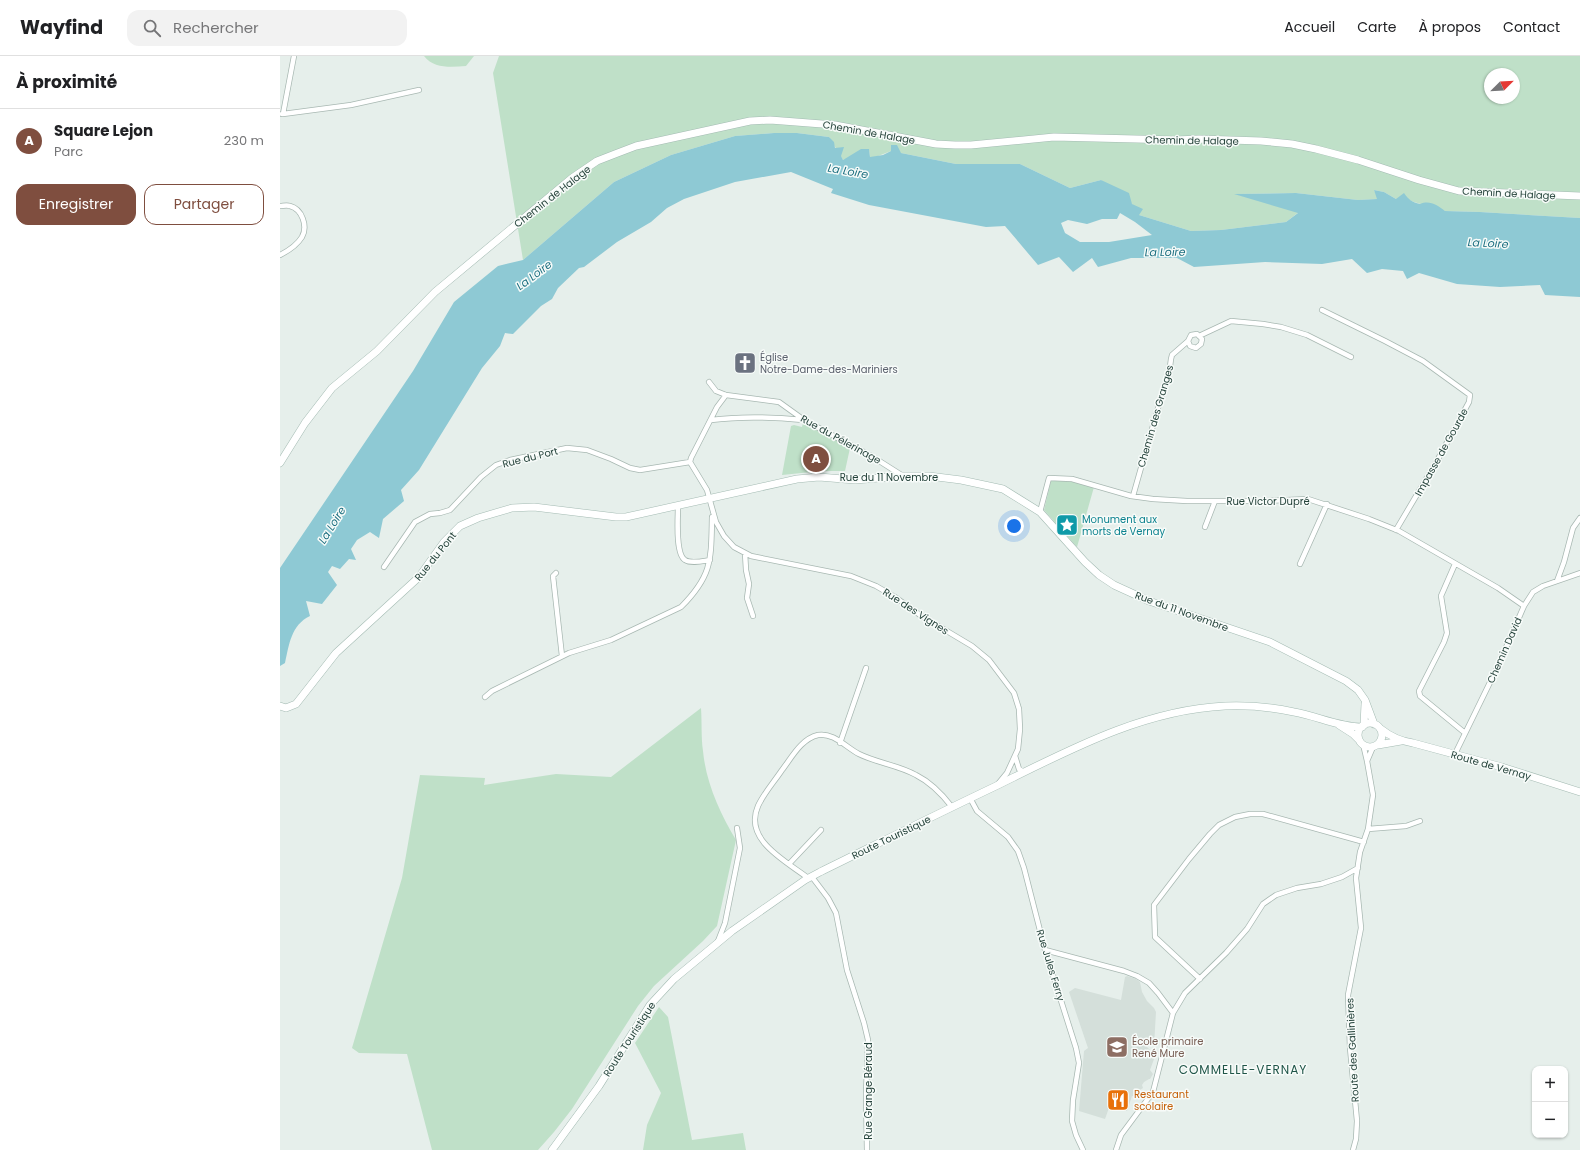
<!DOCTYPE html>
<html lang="fr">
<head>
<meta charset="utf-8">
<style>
	:root { --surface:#fff; --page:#f2f2f2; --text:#202124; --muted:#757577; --line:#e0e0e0; --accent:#7f4e3f }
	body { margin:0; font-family:Poppins,sans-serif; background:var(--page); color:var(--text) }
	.controls { position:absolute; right:12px; bottom:12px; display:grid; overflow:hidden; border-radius:8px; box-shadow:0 1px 3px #0004 }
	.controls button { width:36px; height:36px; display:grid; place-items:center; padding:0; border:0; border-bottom:1px solid var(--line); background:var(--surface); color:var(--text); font:20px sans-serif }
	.compass { position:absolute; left:1204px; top:12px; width:36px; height:36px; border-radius:50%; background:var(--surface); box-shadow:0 1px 3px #0004; rotate:66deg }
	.you { position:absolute; left:734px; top:470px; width:14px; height:14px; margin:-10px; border:3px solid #fff; border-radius:50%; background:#1a73e8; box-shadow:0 0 0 6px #1a73e833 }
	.badge { display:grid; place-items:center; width:26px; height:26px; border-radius:50%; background:var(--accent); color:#fff; font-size:13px; font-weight:700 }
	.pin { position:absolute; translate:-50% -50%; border:2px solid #fff; box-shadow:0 1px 4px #0006 }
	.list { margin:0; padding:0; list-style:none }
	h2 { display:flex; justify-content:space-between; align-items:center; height:52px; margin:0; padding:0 16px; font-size:17px }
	h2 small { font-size:13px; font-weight:400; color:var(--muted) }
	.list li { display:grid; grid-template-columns:26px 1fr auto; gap:12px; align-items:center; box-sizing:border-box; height:64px; padding:0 16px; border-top:1px solid var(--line) }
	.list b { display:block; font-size:15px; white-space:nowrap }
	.list p { margin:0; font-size:13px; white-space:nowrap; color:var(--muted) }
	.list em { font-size:13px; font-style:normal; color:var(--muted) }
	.actions { display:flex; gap:8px; padding:12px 16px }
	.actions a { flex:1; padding:9px 0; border:1px solid var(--accent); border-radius:12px; text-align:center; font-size:14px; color:var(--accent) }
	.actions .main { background:var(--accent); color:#fff }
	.icon { flex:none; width:22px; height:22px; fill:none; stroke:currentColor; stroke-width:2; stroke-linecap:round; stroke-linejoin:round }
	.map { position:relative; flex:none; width:1300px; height:1094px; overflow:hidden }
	header { display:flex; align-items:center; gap:24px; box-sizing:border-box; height:56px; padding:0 20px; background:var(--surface); border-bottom:1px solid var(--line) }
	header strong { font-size:19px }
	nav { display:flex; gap:22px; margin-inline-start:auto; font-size:14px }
	.search { width:280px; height:36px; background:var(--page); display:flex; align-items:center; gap:10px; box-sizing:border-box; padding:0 14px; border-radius:12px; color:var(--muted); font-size:15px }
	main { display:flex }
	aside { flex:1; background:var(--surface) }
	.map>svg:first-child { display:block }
	.built { fill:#d4dfda }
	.green { fill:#bfe0c8; fill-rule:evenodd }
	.water { fill:#8ec9d4; fill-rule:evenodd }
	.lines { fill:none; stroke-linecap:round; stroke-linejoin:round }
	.street-casing { stroke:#a8b8b2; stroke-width:6 }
	.secondary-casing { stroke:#a4bbb3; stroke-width:8 }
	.street { stroke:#fff; stroke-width:4.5 }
	.secondary { stroke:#fff; stroke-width:7 }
	.labels { text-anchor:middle; stroke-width:3; stroke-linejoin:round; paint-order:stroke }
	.street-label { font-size:10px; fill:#24423a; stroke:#f7fbf9 }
	.worship-label { font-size:10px; fill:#5b616d; stroke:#f7fbf9; text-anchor:start }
	.culture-label { font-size:10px; fill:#0d838f; stroke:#f7fbf9; text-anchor:start }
	.education-label { font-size:10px; fill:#785e54; stroke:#f7fbf9; text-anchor:start }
	.food-label { font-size:10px; fill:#c56008; stroke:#f7fbf9; text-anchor:start }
	.water-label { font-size:11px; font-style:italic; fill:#1c6f80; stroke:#f7fbf9 }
	.quarter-label { font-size:12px; letter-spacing:1px; fill:#1f5548; stroke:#f7fbf9 }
</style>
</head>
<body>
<header>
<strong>Wayfind</strong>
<div class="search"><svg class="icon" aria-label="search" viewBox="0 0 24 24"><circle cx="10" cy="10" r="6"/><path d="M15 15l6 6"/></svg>Rechercher</div>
<nav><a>Accueil</a><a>Carte</a><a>À propos</a><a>Contact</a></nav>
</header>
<main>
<aside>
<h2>À proximité<small></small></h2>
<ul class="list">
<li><span class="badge">A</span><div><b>Square Lejon</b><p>Parc</p></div><em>230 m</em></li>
</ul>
<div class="actions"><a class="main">Enregistrer</a><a>Partager</a></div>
</aside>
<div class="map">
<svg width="1300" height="1094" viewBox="0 0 1300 1094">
	<rect width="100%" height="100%" fill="#e6efeb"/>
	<path class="built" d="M847,920l9,3 4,3 2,10 5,9 7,7 2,4 -2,34h-8l4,4 4,9 -4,11 3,4 -3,5h-1l-5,3 -2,3 1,3 -5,3 -2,6 -4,-1 -5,15 -17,-6 -5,14 -26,-8 5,-60 4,-3 -19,-56 6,-4 46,12 4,-23z"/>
	<path class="green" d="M144,0h50l-8,10c-15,1 -32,3 -42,-10z
		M219,0h1081v162l-100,-6 -35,-1 -31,-9 -5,-2 -13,-1 -12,-7 -10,-2 4,9 -20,1 -62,-7 -60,1 63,18 -13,10 -65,8 -30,1 -52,-16 -7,-11 -31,-24 -31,8 -50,-24h-64l-65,-13 -18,7 -3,-1 -1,-7 -26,10 -14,-23 -32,-4h-23l-39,3 -64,19 -57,27 -91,78 -30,-187zM1210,18h24v24h-24z
		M523,367l47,25 -5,23h-24l-39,4 9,-49 3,-1 8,2z
		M771,425h21l22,6 -17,60 -33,-37z
		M421,652c1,14 0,29 2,43 3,32 17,62 33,89l-19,86 -14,15 -49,45 -16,20 -66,103 -18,23 -16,18h-106l-25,-96 -48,-1 -7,-5 50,-170 18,-103 65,3 -1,7 72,-11 55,3z
		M379,951l9,10 24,123 51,-7 3,17h-103l4,-25 14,-32 -26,-50z"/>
	<path class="water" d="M494,77h23l32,4 5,5 1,6 9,-1 -3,9 2,4 18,-11h8l1,8 13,-2 8,-4v-6h6l4,8 55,11h64l50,24 31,-8 28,13 3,11 11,5 -4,6 52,16 30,-1 65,-8 12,-9 -64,-19 62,-1 62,7 19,-1 -3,-9 10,2 12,7 8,-6c5,7 8,9 16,11 10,-4 17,1 25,7l35,1 100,6v79l-35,-2 -5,-10 -40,2 -43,-3 -38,-11 -12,6 -4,-8 -21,-2 -15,4 -15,-14 -30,5 -57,-2 -71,5 -17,-9h-46l-33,9 -6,-9 -19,14 -14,-15 -21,8 -33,-39 -19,1 -117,-22 -38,-12 2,-4 -42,-17 -56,10 -51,17 -17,9 -16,14 -34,20 -33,25 -5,1 -21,20 -6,11 -11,7 -28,28 -8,-1 -5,13 -18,22 -63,102 -18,20 3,11 -21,18 -4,19 -9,-6 -13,8 -6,9 5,11 -7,-1 -9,10 -8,-3 -4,6 9,13 -15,19 -16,-3 4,15c-19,9 -21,29 -25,47l-5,3v-98l133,-197 41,-69 44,-36 25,-6 91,-78 57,-27 64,-19zM840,157l15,9 17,13 -43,7h-29l-15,-9 -4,-10 7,-3 19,4 15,-5h15z"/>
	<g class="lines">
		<g class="street-casing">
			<path id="street" d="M2,58h1l11,-58
				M3,58l68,-9 68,-15
				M0,150c3,0 7,-1 10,0 12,3 18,20 12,31 -5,8 -14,14 -22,18
				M1042,254l63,31 38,20 47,34 -1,7 -31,57 -42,71
				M919,280l32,-15 32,3 18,3 26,8 44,22
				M429,326l7,9 10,4 53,7 25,18 69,37 30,19
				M446,339l-9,12 -26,51 -1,4 17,28 9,32 8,14 10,11 17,9 100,20 25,10 19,11 25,18 52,31 17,14 25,33 5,16 1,20 -2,20 -11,24 -9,11
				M431,364c31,-4 61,-3 92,0
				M853,440l27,-95 9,-27 2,-15 1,-4 16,-14 3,-6 6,-1 5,5 -1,5 -5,4 -6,-2 -2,-5
				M398,450c0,11 -3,48 7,54 6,4 18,1 25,0
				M760,456l9,-34 23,1 59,17 22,3 34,2h79l42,-2 61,20 30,12 99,57 26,18
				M925,471l10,-26
				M465,497l1,17 3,14 -2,14 6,18
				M1020,508l27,-60
				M1175,508l-14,32 6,37 -3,9 -25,49 1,5 45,37
				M104,511l31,-45 15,-8 10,-1 10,-3 31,-33 15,-12 14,-5 57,-12 20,2 24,9 19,9 10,2 50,-8
				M276,517l-3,3 9,80
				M1277,525l7,-19 9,-34 7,-10
				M205,641l7,-6 77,-38 42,-13 70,-33c32,-32 30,-48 31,-90
				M560,687l26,-75
				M1175,698l43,-88 26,-60 9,-14 10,-6 37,-13
				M735,700l4,13 5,3
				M1087,705l6,-14
				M690,742l7,13 31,26 10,14 6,17 21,82 31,98 3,15 -6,37 -1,21 4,14 7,15
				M1088,773l38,-3 14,-5
				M509,808l32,-34
				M532,821l16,21 8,15 11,57 17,53 4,17 -2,54 1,56
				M528,822c-22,-17 -65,-38 -50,-72 6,-13 16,-24 24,-36 10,-13 19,-31 36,-35 15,-3 29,13 41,19 18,9 39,11 57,21 14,7 26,19 36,32
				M438,885l7,-18 15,-75 -3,-20
				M765,894l79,21 13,5 12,7 9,10 15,20
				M920,923l-45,-42 -1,-32 35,-46 21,-25 9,-9 16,-8 15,-3h13l101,28
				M836,1094l5,-15 32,-43 20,-79 12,-20 41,-40 21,-24 16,-25 13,-9 21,-7 24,-4 21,-7 16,-9
				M1073,1094l3,-11 1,-18 -7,-73 -2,-53 13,-67 -5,-50 4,-26 8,-23 5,-34 -6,-34 -4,-17"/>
		</g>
		<g class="secondary-casing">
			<path id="secondary" d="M0,407l25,-40 27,-35 45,-37 58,-59 137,-114 25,-17 18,-7 21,-8 114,-25 20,-1 65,5 101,19 19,1h16l83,-8 123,3 22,-1 62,2 31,3 24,5 42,11 61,20 40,11 121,5
				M0,650l6,2 10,-4 40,-51 83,-76 25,-35 16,-16 18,-8 34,-10 22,-1 82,10h10l171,-38 22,-2 36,3 48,-4h26l32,4 42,9 37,23 45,50 14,13 15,10 35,16 121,41 76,39 12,9 7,10 9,24
				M1078 679a12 12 0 1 1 24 0a12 12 0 1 1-24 0Z
				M1059,669l14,9 6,6
				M1084,669l1,-21
				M1101,673c10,8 19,12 32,14l89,24 78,25
				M1098,689l23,-4
				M272,1094l47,-64 51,-81 24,-26 58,-48 73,-51 15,-8c59,-29 117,-58 176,-86 73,-36 147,-76 229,-80 23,-1 46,1 69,6 23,4 45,15 68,15"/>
		</g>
		<use href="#street" class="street"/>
		<use href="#secondary" class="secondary"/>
	</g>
	<defs>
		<g id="church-square" transform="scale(1.15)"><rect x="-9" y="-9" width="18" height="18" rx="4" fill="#6b7280" stroke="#f7fbf9"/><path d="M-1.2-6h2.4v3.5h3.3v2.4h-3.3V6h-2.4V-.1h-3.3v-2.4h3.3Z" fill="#fff"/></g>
		<g id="sight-square" transform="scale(1.15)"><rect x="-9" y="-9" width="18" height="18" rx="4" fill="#0f9aa8" stroke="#f7fbf9"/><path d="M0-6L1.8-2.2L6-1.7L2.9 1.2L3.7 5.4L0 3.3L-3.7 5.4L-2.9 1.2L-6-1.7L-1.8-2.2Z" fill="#fff"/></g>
		<g id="school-square" transform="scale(1.15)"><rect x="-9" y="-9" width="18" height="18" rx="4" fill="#8d6e63" stroke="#f7fbf9"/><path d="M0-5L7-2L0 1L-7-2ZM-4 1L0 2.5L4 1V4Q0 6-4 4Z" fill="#fff"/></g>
		<g id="restaurant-square" transform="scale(1.15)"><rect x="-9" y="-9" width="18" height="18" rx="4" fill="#e8710a" stroke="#f7fbf9"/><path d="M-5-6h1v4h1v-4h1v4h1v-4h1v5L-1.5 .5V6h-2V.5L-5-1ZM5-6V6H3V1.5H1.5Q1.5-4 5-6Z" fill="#fff"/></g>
	</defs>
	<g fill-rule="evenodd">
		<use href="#church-square" x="465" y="307"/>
		<use href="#sight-square" x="787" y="469"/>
		<use href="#school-square" x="837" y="991"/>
		<use href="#restaurant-square" x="838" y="1044"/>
	</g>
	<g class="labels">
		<g class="street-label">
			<text transform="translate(589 76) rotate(10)" y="4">Chemin de Halage</text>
			<text transform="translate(912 84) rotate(1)" y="4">Chemin de Halage</text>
			<text transform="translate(1229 137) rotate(3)" y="4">Chemin de Halage</text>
			<text transform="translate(272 140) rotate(-38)" y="4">Chemin de Halage</text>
			<text transform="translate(875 360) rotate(-74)" y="4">Chemin des Granges</text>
			<text transform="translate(561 383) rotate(29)" y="4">Rue du Pélerinage</text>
			<text transform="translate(1161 396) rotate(-61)" y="4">Impasse de Gourde</text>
			<text transform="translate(250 401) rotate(-14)" y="4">Rue du Port</text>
			<text x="609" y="425">Rue du 11 Novembre</text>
			<text x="988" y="449">Rue Victor Dupré</text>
			<text transform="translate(155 500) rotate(-51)" y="4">Rue du Pont</text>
			<text transform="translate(636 555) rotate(33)" y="4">Rue des Vignes</text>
			<text transform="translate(902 555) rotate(20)" y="4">Rue du 11 Novembre</text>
			<text transform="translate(1224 594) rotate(-66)" y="4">Chemin David</text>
			<text transform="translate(1211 709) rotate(16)" y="4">Route de Vernay</text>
			<text transform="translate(611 781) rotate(-26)" y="4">Route Touristique</text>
			<text transform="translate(771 909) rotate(73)" y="4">Rue Jules Ferry</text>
			<text transform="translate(349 983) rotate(-57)" y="4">Route Touristique</text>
			<text transform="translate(1072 994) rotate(-93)" y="4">Route des Gallinières</text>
			<text transform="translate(588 1035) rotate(-90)" y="4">Rue Grange Béraud</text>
		</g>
		<g class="worship-label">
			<text x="480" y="305">Église<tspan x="480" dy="12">Notre-Dame-des-Mariniers</tspan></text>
		</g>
		<g class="culture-label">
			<text x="802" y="467">Monument aux<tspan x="802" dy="12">morts de Vernay</tspan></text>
		</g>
		<g class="education-label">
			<text x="852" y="989">École primaire<tspan x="852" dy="12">René Mure</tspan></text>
		</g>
		<g class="food-label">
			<text x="854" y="1042">Restaurant<tspan x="854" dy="12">scolaire</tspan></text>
		</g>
		<g class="water-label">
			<text transform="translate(568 115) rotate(10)" y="4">La Loire</text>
			<text transform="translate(1208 187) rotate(3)" y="4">La Loire</text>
			<text transform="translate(885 196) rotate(-1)" y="4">La Loire</text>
			<text transform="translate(254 219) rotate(-37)" y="4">La Loire</text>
			<text transform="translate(52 469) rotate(-58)" y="4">La Loire</text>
		</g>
		<g class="quarter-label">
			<text x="963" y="1018">COMMELLE-VERNAY</text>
		</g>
	</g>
</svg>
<div class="controls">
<button>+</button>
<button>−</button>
</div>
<svg class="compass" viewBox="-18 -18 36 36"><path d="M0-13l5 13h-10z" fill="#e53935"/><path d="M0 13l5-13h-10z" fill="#757577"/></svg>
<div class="you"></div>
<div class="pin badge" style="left:536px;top:403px">A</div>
</div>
</main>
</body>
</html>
